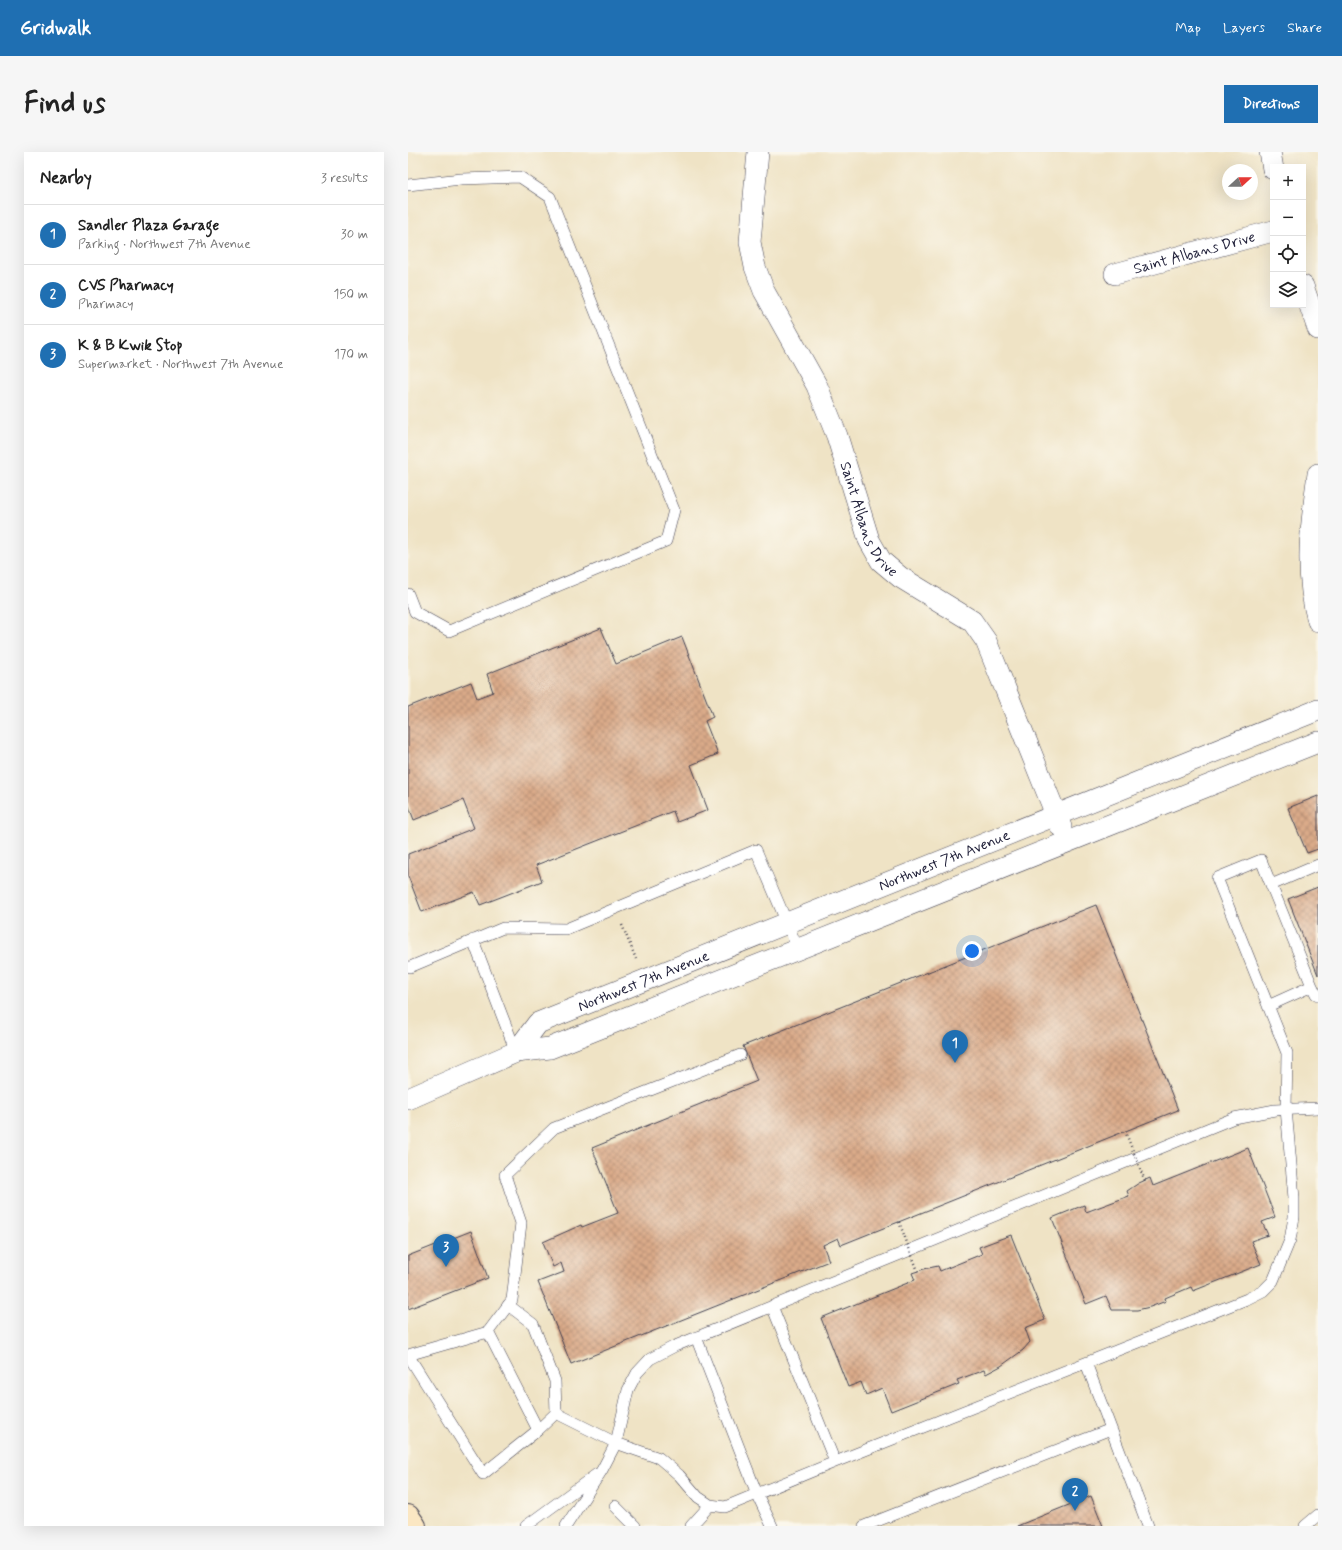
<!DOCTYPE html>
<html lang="en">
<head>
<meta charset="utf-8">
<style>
	:root { --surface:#fff; --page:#f6f6f6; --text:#222; --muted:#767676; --line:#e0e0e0; --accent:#1f6fb2 }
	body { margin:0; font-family:Mynerve,sans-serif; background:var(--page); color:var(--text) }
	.controls { position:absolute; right:12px; top:12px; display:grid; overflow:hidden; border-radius:0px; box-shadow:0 4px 16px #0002 }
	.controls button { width:36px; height:36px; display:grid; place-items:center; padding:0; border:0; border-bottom:1px solid var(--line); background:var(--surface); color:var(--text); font:20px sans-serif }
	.compass { position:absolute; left:814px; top:12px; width:36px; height:36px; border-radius:50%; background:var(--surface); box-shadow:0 4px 16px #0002; rotate:69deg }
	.you { position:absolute; left:564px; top:799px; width:14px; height:14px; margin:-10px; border:3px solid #fff; border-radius:50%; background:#1a73e8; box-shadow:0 0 0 6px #1a73e833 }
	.badge { display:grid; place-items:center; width:26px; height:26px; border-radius:50%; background:var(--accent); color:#fff; font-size:13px; font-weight:700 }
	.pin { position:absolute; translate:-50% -33px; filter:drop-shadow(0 1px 2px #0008) }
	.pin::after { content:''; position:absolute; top:21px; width:14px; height:12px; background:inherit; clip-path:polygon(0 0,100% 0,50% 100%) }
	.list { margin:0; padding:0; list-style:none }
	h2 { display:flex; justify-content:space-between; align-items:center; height:52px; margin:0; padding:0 16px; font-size:17px }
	h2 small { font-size:13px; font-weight:400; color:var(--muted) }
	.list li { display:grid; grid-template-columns:26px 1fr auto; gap:12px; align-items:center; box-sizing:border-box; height:60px; padding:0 16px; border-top:1px solid var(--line) }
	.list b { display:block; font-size:15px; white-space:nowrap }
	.list p { margin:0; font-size:13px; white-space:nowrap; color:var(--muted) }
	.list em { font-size:13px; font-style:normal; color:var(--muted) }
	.icon { flex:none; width:22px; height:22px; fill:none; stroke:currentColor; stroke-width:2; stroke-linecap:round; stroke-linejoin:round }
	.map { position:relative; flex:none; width:910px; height:1374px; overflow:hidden; border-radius:0px }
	header { display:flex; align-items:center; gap:24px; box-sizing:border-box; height:56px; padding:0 20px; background:var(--accent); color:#fff }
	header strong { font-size:19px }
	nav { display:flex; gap:22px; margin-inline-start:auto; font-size:14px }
	.intro { display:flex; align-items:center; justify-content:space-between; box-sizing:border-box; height:96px; padding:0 24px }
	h1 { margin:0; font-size:28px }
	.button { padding:10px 18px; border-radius:0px; background:var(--accent); color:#fff; font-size:14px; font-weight:700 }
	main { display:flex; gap:24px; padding:0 24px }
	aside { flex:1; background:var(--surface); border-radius:0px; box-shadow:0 4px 16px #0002 }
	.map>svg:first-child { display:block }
	.building { fill:url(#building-cross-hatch) }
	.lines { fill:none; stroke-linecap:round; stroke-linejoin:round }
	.lane-casing { stroke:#413f50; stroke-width:12 }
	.street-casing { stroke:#413f50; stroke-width:22 }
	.secondary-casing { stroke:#413f50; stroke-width:24 }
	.path { stroke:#413f50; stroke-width:2.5; stroke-dasharray:1 3; stroke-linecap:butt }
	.lane { stroke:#fff; stroke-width:11 }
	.street { stroke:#fff; stroke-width:21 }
	.secondary { stroke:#fbe7c3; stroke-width:22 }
	.path-bridge { stroke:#413f50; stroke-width:2.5; stroke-dasharray:1 3; stroke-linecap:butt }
	.labels { text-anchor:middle; stroke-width:3; stroke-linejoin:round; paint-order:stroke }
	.street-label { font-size:15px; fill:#22223b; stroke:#fbf7ec }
</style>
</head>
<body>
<header>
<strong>Gridwalk</strong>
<nav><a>Map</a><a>Layers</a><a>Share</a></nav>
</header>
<div class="intro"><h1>Find us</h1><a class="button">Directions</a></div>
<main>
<aside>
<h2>Nearby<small>3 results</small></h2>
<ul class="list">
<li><span class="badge">1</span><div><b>Sandler Plaza Garage</b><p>Parking · Northwest 7th Avenue</p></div><em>30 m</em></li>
<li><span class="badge">2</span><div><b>CVS Pharmacy</b><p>Pharmacy</p></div><em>150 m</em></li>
<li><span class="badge">3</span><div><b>K &amp; B Kwik Stop</b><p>Supermarket · Northwest 7th Avenue</p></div><em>170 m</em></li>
</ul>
</aside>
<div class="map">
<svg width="910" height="1374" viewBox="0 0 910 1374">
	<defs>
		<pattern id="building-cross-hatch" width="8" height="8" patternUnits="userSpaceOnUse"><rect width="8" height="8" fill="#daaa89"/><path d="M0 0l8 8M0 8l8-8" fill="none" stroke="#b08a71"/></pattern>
	</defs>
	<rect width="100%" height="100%" fill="#fbf7ec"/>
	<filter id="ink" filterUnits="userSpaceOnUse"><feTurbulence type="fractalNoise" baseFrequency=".025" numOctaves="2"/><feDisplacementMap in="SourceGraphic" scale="8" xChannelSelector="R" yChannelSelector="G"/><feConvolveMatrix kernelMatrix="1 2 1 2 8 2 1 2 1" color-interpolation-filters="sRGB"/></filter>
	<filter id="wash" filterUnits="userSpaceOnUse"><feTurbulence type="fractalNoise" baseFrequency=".012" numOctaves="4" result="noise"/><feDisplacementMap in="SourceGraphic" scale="16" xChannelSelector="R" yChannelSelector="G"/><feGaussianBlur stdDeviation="0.9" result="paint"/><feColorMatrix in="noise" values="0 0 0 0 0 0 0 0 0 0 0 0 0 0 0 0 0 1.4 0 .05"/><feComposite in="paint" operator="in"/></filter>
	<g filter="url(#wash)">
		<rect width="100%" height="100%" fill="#efe3c5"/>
		<g id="blocks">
			<path class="building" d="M193,476l15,36 66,-27 31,80 -8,4 13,33 -27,11 17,45 -31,12 -4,-11 -137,54 6,16 -62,24 -6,-13 -52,20 -14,-36v-22l66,-26 -11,-28 -49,20 -6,-16v-97l63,-25 6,16 16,-6 -6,-18z
				M910,644v53l-11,4 -19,-45z
				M910,735v88l-30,-76z
				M688,753l82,205 -337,135 -3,-7 -15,7 6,16 -258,103 -33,-82 26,-10 -3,-9 -8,4 -10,-25 38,-17 1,2 36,-14 -26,-65 165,-67 -14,-35z
				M840,996l27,69 -13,5 6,13 -17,6 10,23 -68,27 -2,-4 -26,11 1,3 -16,6 -13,3h-25l-6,-14 -20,8 -34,-86 32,-13 2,7 43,-16 -2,-5 12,-8 11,-5 3,8z
				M63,1079l17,47 -80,31v-53z
				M603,1083l34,85 -20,8 5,14 -7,8 -22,16 -15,8 -2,-4 -27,10 2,4 -68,27 -9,-23 -16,7 -5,-13 -13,5 -27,-69 94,-38 -3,-7 12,-4 14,-3 2,5 42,-17 -3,-7z
				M683,1344l12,30h-86z"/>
		</g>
	</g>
	<g filter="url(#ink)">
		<use href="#blocks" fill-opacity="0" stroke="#413f50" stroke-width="1"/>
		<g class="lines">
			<g class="lane-casing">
				<path id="lane" d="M0,33l53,-6 59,-2 30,20 124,313 -8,31 -217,90 -34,-19 -7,-18
					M863,733l47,-20
					M65,788l43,112
					M2,815l93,-39 63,1 190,-79 42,99
					M904,834l4,8 2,1
					M364,1154l63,156
					M80,1180l50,98 18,-17 -1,-32 -22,-57 -25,-19
					M288,1185l61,157 15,32
					M0,1203l80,-23 24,-32 9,-77 -16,-48 49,-47 186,-73
					M0,1203l75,119 55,-44
					M678,1211l62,163
					M148,1261l60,30 43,15 20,17 19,22 12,8 15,2 110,-45 412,-163 16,-8 10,-10 17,-41 4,-23v-19l-8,-89 1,-56 -70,-175 44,-18 51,126 -44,20
					M207,1354l20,20
					M118,1374l71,-52
					M158,1374l36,-56 14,-27 12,-53 9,-17 13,-14 25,-13 559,-228 41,-8 43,-2
					M283,1374l19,-21
					M456,1374l247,-97
					M897,1374l13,-11"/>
			</g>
			<g class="street-casing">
				<g id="street">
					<path id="s1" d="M350,0l-8,90 5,25 9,24 53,95 20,50 32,104 12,21 19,16 72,44 14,20 75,186"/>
					<path d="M862,0l3,17"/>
					<path id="s2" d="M707,122l158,-43"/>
					<path d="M895,134l15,43"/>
					<path d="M910,322c-7,49 -14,98 0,147"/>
					<path id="s3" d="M108,900l22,-29 780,-313"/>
					<path d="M0,947l108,-47 34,-4 768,-306"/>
				</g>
			</g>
			<g class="secondary-casing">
				<path id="secondary" d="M0,1364l7,10"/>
			</g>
			<path class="path" d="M214,773l14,34"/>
			<use href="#lane" class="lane"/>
			<use href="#street" class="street"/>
			<use href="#secondary" class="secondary"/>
			<path class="path-bridge" d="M717,979l20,50
				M491,1070l19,49"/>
		</g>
	</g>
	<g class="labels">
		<g class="street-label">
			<text dy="5" stroke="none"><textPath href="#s2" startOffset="82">Saint Albans Drive</textPath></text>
			<text dy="5" stroke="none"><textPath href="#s1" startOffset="394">Saint Albans Drive</textPath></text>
			<text dy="5" stroke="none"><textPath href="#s3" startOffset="474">Northwest 7th Avenue</textPath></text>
			<text dy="5" stroke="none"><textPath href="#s3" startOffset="150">Northwest 7th Avenue</textPath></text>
		</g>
	</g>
</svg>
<div class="controls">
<button>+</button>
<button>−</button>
<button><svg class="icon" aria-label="locate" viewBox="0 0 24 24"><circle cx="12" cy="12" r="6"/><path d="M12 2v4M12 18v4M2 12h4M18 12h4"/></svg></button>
<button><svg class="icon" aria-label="layers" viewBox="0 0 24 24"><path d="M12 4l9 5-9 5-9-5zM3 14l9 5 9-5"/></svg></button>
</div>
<svg class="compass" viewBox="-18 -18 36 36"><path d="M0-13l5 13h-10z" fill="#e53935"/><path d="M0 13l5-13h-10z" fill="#767676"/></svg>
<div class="you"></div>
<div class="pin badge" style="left:547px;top:911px">1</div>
<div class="pin badge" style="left:667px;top:1359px">2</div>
<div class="pin badge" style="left:38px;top:1115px">3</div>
</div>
</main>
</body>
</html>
